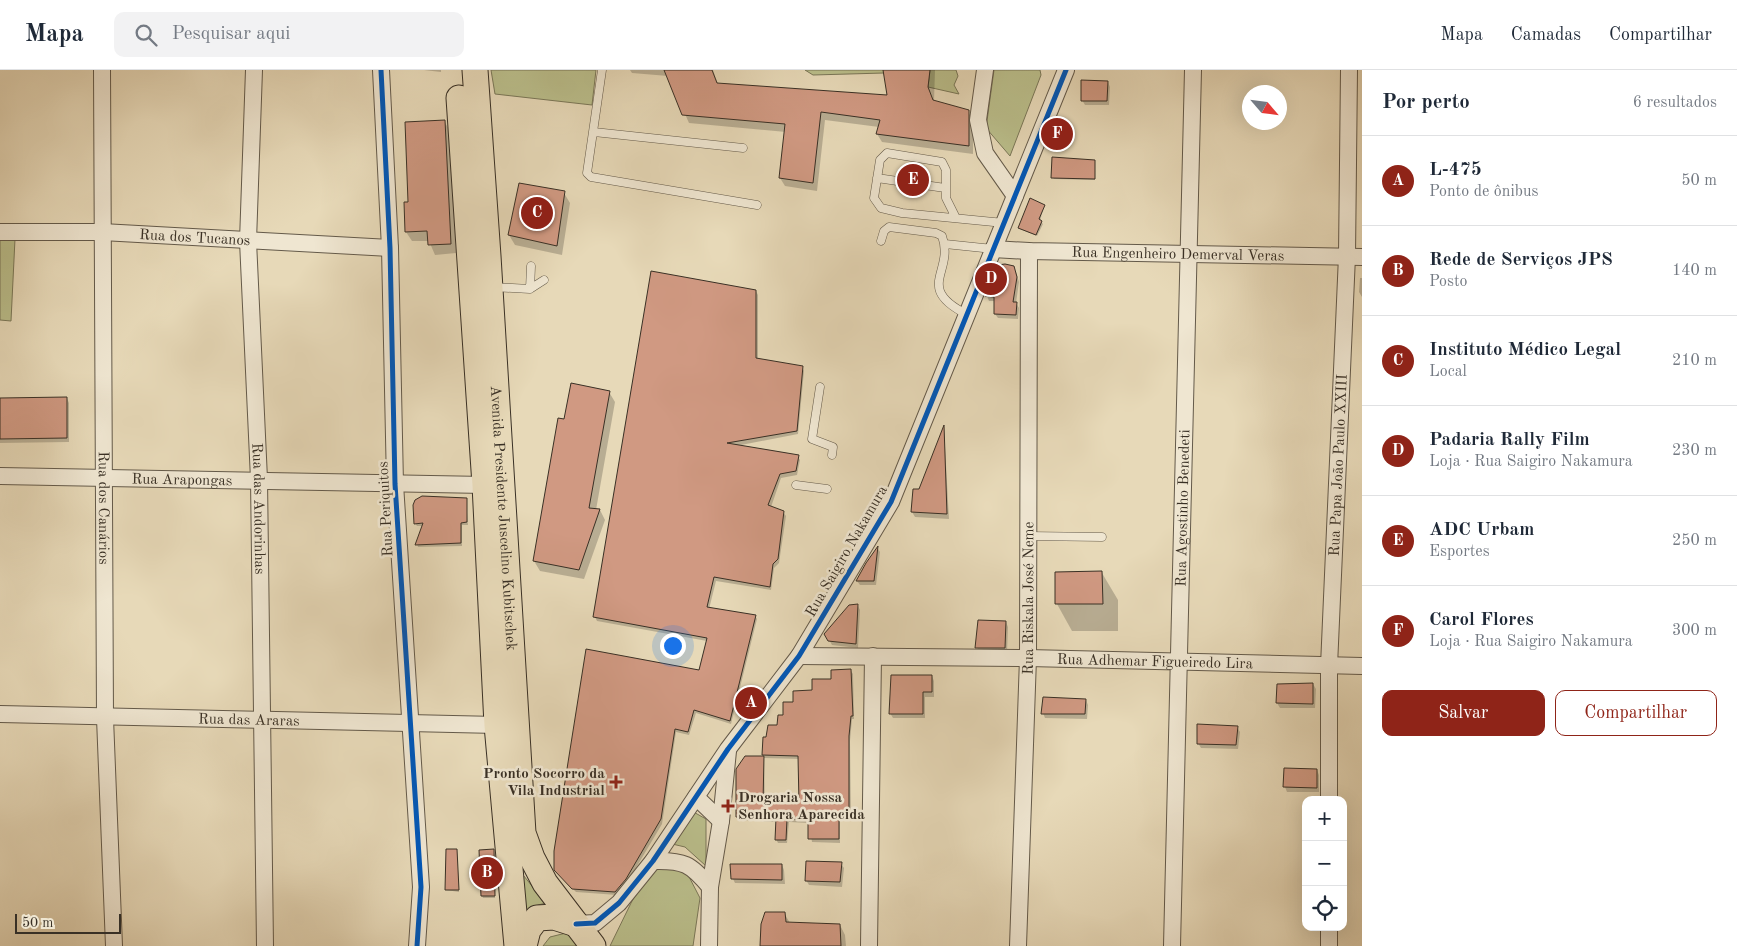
<!DOCTYPE html>
<html lang="pt">
<head>
<meta charset="utf-8">
<style>
	:root { --surface:#fff; --page:#f2f2f3; --text:#1f2937; --muted:#747a83; --line:#e0e1e3; --accent:#8f2418 }
	body { margin:0; font-family:"Old Standard TT",serif; background:var(--page); color:var(--text) }
	.controls { position:absolute; right:15px; bottom:15px; display:grid; overflow:hidden; border-radius:10px; box-shadow:0 5px 20px #0002 }
	.controls button { width:45px; height:45px; display:grid; place-items:center; padding:0; border:0; border-bottom:1px solid var(--line); background:var(--surface); color:var(--text); font:25px sans-serif }
	.compass { position:absolute; left:1242px; top:15px; width:45px; height:45px; border-radius:50%; background:var(--surface); box-shadow:0 5px 20px #0002; rotate:118deg }
	.scale { position:absolute; left:15px; bottom:12px; width:106px; box-sizing:border-box; padding-left:5px; border:2px solid #393025; border-top:0; font-size:14px; line-height:18px; white-space:nowrap; color:#393025; -webkit-text-stroke:4px #efe6d1; paint-order:stroke }
	.you { position:absolute; left:672px; top:575px; width:18px; height:18px; margin:-12px; border:4px solid #fff; border-radius:50%; background:#1a73e8; box-shadow:0 0 0 8px #1a73e833 }
	.badge { display:grid; place-items:center; width:32px; height:32px; border-radius:50%; background:var(--accent); color:#fff; font-size:16px; font-weight:700 }
	.pin { position:absolute; translate:-50% -50%; border:2px solid #fff; box-shadow:0 1px 5px #0006 }
	.list { margin:0; padding:0; list-style:none }
	h2 { display:flex; justify-content:space-between; align-items:center; height:65px; margin:0; padding:0 20px; font-size:21px }
	h2 small { font-size:16px; font-weight:400; color:var(--muted) }
	.list li { display:grid; grid-template-columns:32px 1fr auto; gap:15px; align-items:center; box-sizing:border-box; height:90px; padding:0 20px; border-top:1px solid var(--line) }
	.list b { display:block; font-size:19px; white-space:nowrap }
	.list p { margin:0; font-size:16px; white-space:nowrap; color:var(--muted) }
	.list em { font-size:16px; font-style:normal; color:var(--muted) }
	.actions { display:flex; gap:10px; padding:15px 20px }
	.actions a { flex:1; padding:11px 0; border:1px solid var(--accent); border-radius:10px; text-align:center; font-size:18px; color:var(--accent) }
	.actions .main { background:var(--accent); color:#fff }
	.icon { flex:none; width:28px; height:28px; fill:none; stroke:currentColor; stroke-width:2; stroke-linecap:round; stroke-linejoin:round }
	.map { position:relative; flex:none; width:1362px; height:876px; overflow:hidden }
	header { display:flex; align-items:center; gap:30px; box-sizing:border-box; height:70px; padding:0 25px; background:var(--surface); border-bottom:1px solid var(--line) }
	header strong { font-size:24px }
	nav { display:flex; gap:28px; margin-inline-start:auto; font-size:18px }
	.search { width:350px; height:45px; background:var(--page); display:flex; align-items:center; gap:12px; box-sizing:border-box; padding:0 18px; border-radius:10px; color:var(--muted); font-size:19px }
	main { display:flex }
	aside { flex:1; background:var(--surface) }
	.map>svg:first-child { display:block }
	.green { fill:#babe8b; stroke:#7a7758 }
	.shadow { fill:#0003; fill-rule:evenodd }
	.building { fill:#d09982; stroke:#393025 }
	.lines { fill:none; stroke-linecap:round; stroke-linejoin:round }
	.lane-casing { stroke:#645a4a; stroke-width:9 }
	.street-casing { stroke:#645a4a; stroke-width:18 }
	.primary-casing { stroke:#393025; stroke-width:27 }
	.lane { stroke:#efe6d1; stroke-width:8 }
	.street { stroke:#efe6d1; stroke-width:16 }
	.primary { stroke:#e7d9b8; stroke-width:25 }
	.cycleway-casing { stroke:#efe6d1; stroke-width:8 }
	.cycleway { stroke:#0057b8; stroke-width:5 }
	.poi-dot { fill:#8f2418; stroke:#efe6d1; stroke-width:2 }
	.labels { text-anchor:middle; stroke-width:5; stroke-linejoin:round; paint-order:stroke }
	.street-label { font-size:15px; fill:#393025; stroke:#efe6d1 }
	.poi-label { font-size:15px; font-weight:bold; fill:#393025; stroke:#efe6d1; text-anchor:end }
</style>
</head>
<body>
<header>
<strong>Mapa</strong>
<div class="search"><svg class="icon" aria-label="search" viewBox="0 0 24 24"><circle cx="10" cy="10" r="6"/><path d="M15 15l6 6"/></svg>Pesquisar aqui</div>
<nav><a>Mapa</a><a>Camadas</a><a>Compartilhar</a></nav>
</header>
<main>
<div class="map">
<svg width="1362" height="876" viewBox="0 0 1362 876">
	<rect width="100%" height="100%" fill="#e7d9b8"/>
	<filter id="stains"><feTurbulence type="fractalNoise" baseFrequency=".004" numOctaves="4"/><feColorMatrix values="0 0 0 0 .2 0 0 0 0 .09 0 0 0 0 .02 0 0 0 .5 -.17"/></filter>
	<radialGradient id="worn" r=".72"><stop offset=".6" stop-color="#630" stop-opacity="0"/><stop offset="1" stop-color="#630" stop-opacity=".3"/></radialGradient>
	<path class="green" d="M491,0h105l-4,35 -97,-11z
		M805,0h79v3l-71,2z
		M930,0h26l2,6 -4,9 5,9 -31,-7z
		M994,0h46l1,5 -31,81 -24,-28z
		M0,168l15,1 -4,82 -11,-1z
		M690,740l16,9v47l-21,-19 -17,-4z
		M515,795l21,26 14,11 -12,3 -17,11z
		M653,798l32,1 15,29 -7,48h-83l22,-45z
		M566,863l8,2 2,11h-33l7,-9z"/>
	<path class="shadow" d="M424,0h17v2z
		M630,0h83l5,14 170,13 -3,-27h50l-1,32 34,10 5,8v34l-91,-12 -5,-8 2,-7 -54,-7 -8,71 -32,-5 -5,-8 6,-46 -97,-9 -21,-47 -36,-3z
		M1108,12l2,5 -1,18h-24l-3,-5z
		M444,51l6,10 6,122 -21,2 -6,-14h-17l-6,-9 4,-29z
		M1095,91v19l-41,-1 -1,-2z
		M564,123l6,10 -8,52 -47,-10 -6,-10z
		M1044,136l-4,15 3,3 -6,12 -17,-7 -1,-2z
		M1016,202l3,10 -3,21 3,5 -1,11 -20,-1 -3,-4v-13h-6l-2,-5z
		M1360,208h2v19l-3,-5z
		M756,221l2,4v64l44,8 2,4 -6,63 -62,12 62,11 2,3 -3,15 -16,3 -10,29 12,5 3,4 -7,47 -5,5 -3,22 -55,-9 -7,28 46,7 2,3 -26,105 -35,-11 -7,22 -13,-3 -14,92 -35,59 -10,12 -41,-3 -18,-18 142,-202 7,-31 -110,-20 -2,-4z
		M609,322l6,10 -19,108h4l5,10 -21,59 -44,-8 -6,-10 31,-141z
		M67,328l2,5v39l-69,1v-44z
		M944,358l5,91 -34,-2 -3,-5z
		M466,429l2,26h-6v21l-44,1 -1,-3 7,-18h-7l-2,-3z
		M878,479l2,3 -4,33h-16l-3,-4z
		M1102,503l16,27v31h-46l-15,-27z
		M858,536l2,4 -2,38 -26,-3 -6,-11z
		M1006,552l2,5 -1,25h-28l-2,-5z
		M851,601l2,3 1,45h-2l-2,22 1,80h-11v22l-28,-1 -3,-19 -20,-1 -2,21h-9l-2,-4 1,-17 -38,-2 -2,-3 9,-60h19l-2,-2 5,-16 26,-36zM764,688l36,1v45h-35z
		M932,606l2,5v16h-9v21h-32l-3,-5z
		M1313,614l3,5 -1,19h-35l-3,-5z
		M1086,630l2,5 -1,14 -42,-1 -2,-5z
		M1237,657l3,5 -2,17 -37,-1 -3,-5z
		M1317,700l2,5v17h-32l-2,-5z
		M447,780l10,2 2,40 -13,-2z
		M481,781h12l1,2 1,45h-12l-1,-2z
		M841,794l3,4 -2,19 -33,-2 -3,-5z
		M782,795l2,5 1,14 -50,-1 -2,-4z
		M784,843l6,10 50,2 5,10 1,11h-84z"/>
	<path class="building" d="M664,0h48l5,13 170,12 -4,-25h47l-2,17 5,13 36,10v36l-93,-12 4,-14 -59,-8 -8,71 -34,-5 6,-54 -103,-9z
		M1081,10l27,1 -1,20h-26z
		M445,50l6,124 -23,1 -1,-14 -22,1 -1,-30h4l-3,-80z
		M1052,87l43,3v19l-44,-1z
		M519,113l46,8 -8,55 -49,-11z
		M1030,128l15,7 -6,14 3,2 -6,14 -18,-7z
		M1005,194l9,2 3,11 -4,25h4l-1,13 -22,-1v-17l-9,-1 13,-31z
		M651,201l105,19v68l47,8 -6,65 -70,12 72,12 -3,16 -16,3 -12,31 16,6 -6,48 -5,5 -3,23 -56,-10 -7,30 49,8 -26,106 -36,-11 -6,22 -13,-3 -14,90 -35,60 -11,13 -43,-3 -18,-19v-19l32,-202 113,21 8,-32 -114,-21z
		M571,313l39,8 -21,117 11,1 -21,61 -46,-9 25,-143 6,1z
		M67,327v41l-67,1v-41z
		M944,355l3,89 -36,-2 2,-23h6z
		M422,426l45,2v24l-6,1v20l-46,2 8,-22 -9,1 -1,-19 2,-5z
		M878,476l-4,35h-18l10,-18z
		M1102,501l1,33h-48v-32z
		M858,534l-2,40 -28,-3 -4,-7 25,-29z
		M978,550l28,1 -1,27h-30z
		M851,599l2,47h-2l-2,20v81h-10v22h-31v-19l-21,-1 -1,21h-11l1,-22 -40,-1v-48l9,-13h19l-1,47h36l-1,-47 -36,-1 1,-18h3l2,-12h9l1,-10h5v-13h10v-11l19,-1v-11h19v-9z
		M891,605h41v17h-9v22h-34z
		M1313,613v21l-37,-1 1,-19z
		M1043,627l43,2 -1,15h-44z
		M1197,654l41,2 -2,19 -39,-1z
		M1284,698l33,1v19l-34,-1z
		M446,779h11l2,41h-14z
		M494,779l1,47h-14l-2,-46z
		M806,791l36,1 -2,20 -35,-1z
		M730,794h52v16l-51,-1z
		M765,842h20l1,10 54,2 1,22h-81l1,-22z"/>
	<g class="lines">
		<g class="lane-casing">
			<path id="lane" d="M602,0l-15,103 4,4 166,28
				M594,62l149,16
				M877,108l68,10
				M956,148l-10,-20v-28l-4,-8 -55,-9 -7,7 -6,38 7,10 21,5 102,10
				M881,171l3,-10 5,-4 47,6 6,3c13,36 -28,51 24,78
				M945,174l48,5
				M492,217l38,2 14,-9
				M530,219l1,-23
				M820,317l-8,52 21,8 -1,8
				M796,415l31,4
				M1028,466l74,1"/>
		</g>
		<g class="street-casing">
			<g id="street">
				<path id="s1" d="M102,0l3,648 9,228"/>
				<path id="s2" d="M254,0l-6,171 11,238 6,467"/>
				<path d="M381,0l9,178 5,236 26,403 -4,59"/>
				<path d="M985,0l-7,50 7,33 30,43"/>
				<path id="s3" d="M0,162h102l288,16"/>
				<path id="s4" d="M993,179l36,2 333,6"/>
				<path id="s5" d="M0,406l485,9"/>
				<path id="s6" d="M799,586l229,2 334,8"/>
				<path id="s7" d="M0,644l497,11"/>
				<path d="M696,727l25,24"/>
				<path id="s8" d="M1329,730v-134l18,-410 2,-186"/>
				<path d="M653,791c31,-1 38,3 57,26"/>
				<path d="M576,854l19,-1 24,-20 34,-42 75,-112 71,-93 92,-154 175,-432"/>
				<path d="M709,876l1,-59 11,-66 7,-70"/>
				<path d="M869,876l4,-290"/>
				<path id="s9" d="M1018,876l10,-288 1,-407"/>
				<path id="s10" d="M1172,876l21,-876"/>
				<path d="M1329,876v-19"/>
			</g>
		</g>
		<g class="primary-casing">
			<g id="primary">
				<path id="s11" d="M475,0l13,186 35,577 9,25 13,25 48,63"/>
				<path d="M459,28l26,387 12,240 20,221"/>
				<path d="M524,876l4,-16 9,-12 17,-1 22,7"/>
			</g>
		</g>
		<use href="#lane" class="lane"/>
		<use href="#street" class="street"/>
		<use href="#primary" class="primary"/>
		<g class="cycleway-casing">
			<path id="cycleway" d="M381,0l9,178 5,236 26,403 -4,59
				M576,854l19,-1 24,-20 34,-42 75,-112 71,-93 92,-154 175,-432"/>
		</g>
		<use href="#cycleway" class="cycleway"/>
	</g>
	<g class="poi-dot">
		<path d="M613.5 704.5h5v5h5v5h-5v5h-5v-5h-5v-5h5z"/>
		<path d="M725.5 728.5h5v5h5v5h-5v5h-5v-5h-5v-5h5z"/>
	</g>
	<g class="labels">
		<g class="street-label">
			<text dy="5" stroke="none"><textPath href="#s3" startOffset="195">Rua dos Tucanos</textPath></text>
			<text dy="5" stroke="none"><textPath href="#s4" startOffset="185">Rua Engenheiro Demerval Veras</textPath></text>
			<text dy="5" stroke="none"><textPath href="#s8" startOffset="335">Rua Papa João Paulo XXIII</textPath></text>
			<text dy="5" stroke="none"><textPath href="#s5" startOffset="182">Rua Arapongas</textPath></text>
			<text dy="5" stroke="none"><textPath href="#s1" startOffset="438">Rua dos Canários</textPath></text>
			<text dy="5" stroke="none"><textPath href="#s2" startOffset="439">Rua das Andorinhas</textPath></text>
			<text dy="5" stroke="none"><textPath href="#s10" startOffset="438">Rua Agostinho Benedeti</textPath></text>
			<text transform="translate(385 439) rotate(-93)" y="5">Rua Periquitos</text>
			<text dy="5" stroke="none"><textPath href="#s11" startOffset="449">Avenida Presidente Juscelino Kubitschek</textPath></text>
			<text transform="translate(846 481) rotate(-60)" y="5">Rua Saigiro Nakamura</text>
			<text dy="5" stroke="none"><textPath href="#s9" startOffset="348">Rua Riskala José Neme</textPath></text>
			<text dy="5" stroke="none"><textPath href="#s6" startOffset="356">Rua Adhemar Figueiredo Lira</textPath></text>
			<text dy="5" stroke="none"><textPath href="#s7" startOffset="249">Rua das Araras</textPath></text>
		</g>
		<g class="poi-label">
			<text x="605" y="708">Pronto Socorro da<tspan x="605" dy="17">Vila Industrial</tspan></text>
			<text x="738" y="732" text-anchor="start">Drogaria Nossa<tspan x="738" dy="17">Senhora Aparecida</tspan></text>
		</g>
	</g>
	<rect width="100%" height="100%" filter="url(#stains)"/>
	<rect width="100%" height="100%" fill="url(#worn)"/>
</svg>
<div class="controls">
<button>+</button>
<button>−</button>
<button><svg class="icon" aria-label="locate" viewBox="0 0 24 24"><circle cx="12" cy="12" r="6"/><path d="M12 2v4M12 18v4M2 12h4M18 12h4"/></svg></button>
</div>
<svg class="compass" viewBox="-18 -18 36 36"><path d="M0-13l5 13h-10z" fill="#e53935"/><path d="M0 13l5-13h-10z" fill="#747a83"/></svg>
<div class="scale">50 m</div>
<div class="you"></div>
<div class="pin badge" style="left:751px;top:633px">A</div>
<div class="pin badge" style="left:487px;top:803px">B</div>
<div class="pin badge" style="left:537px;top:143px">C</div>
<div class="pin badge" style="left:991px;top:209px">D</div>
<div class="pin badge" style="left:913px;top:110px">E</div>
<div class="pin badge" style="left:1057px;top:64px">F</div>
</div>
<aside>
<h2>Por perto<small>6 resultados</small></h2>
<ul class="list">
<li><span class="badge">A</span><div><b>L-475</b><p>Ponto de ônibus</p></div><em>50 m</em></li>
<li><span class="badge">B</span><div><b>Rede de Serviços JPS</b><p>Posto</p></div><em>140 m</em></li>
<li><span class="badge">C</span><div><b>Instituto Médico Legal</b><p>Local</p></div><em>210 m</em></li>
<li><span class="badge">D</span><div><b>Padaria Rally Film</b><p>Loja · Rua Saigiro Nakamura</p></div><em>230 m</em></li>
<li><span class="badge">E</span><div><b>ADC Urbam</b><p>Esportes</p></div><em>250 m</em></li>
<li><span class="badge">F</span><div><b>Carol Flores</b><p>Loja · Rua Saigiro Nakamura</p></div><em>300 m</em></li>
</ul>
<div class="actions"><a class="main">Salvar</a><a>Compartilhar</a></div>
</aside>
</main>
</body>
</html>
